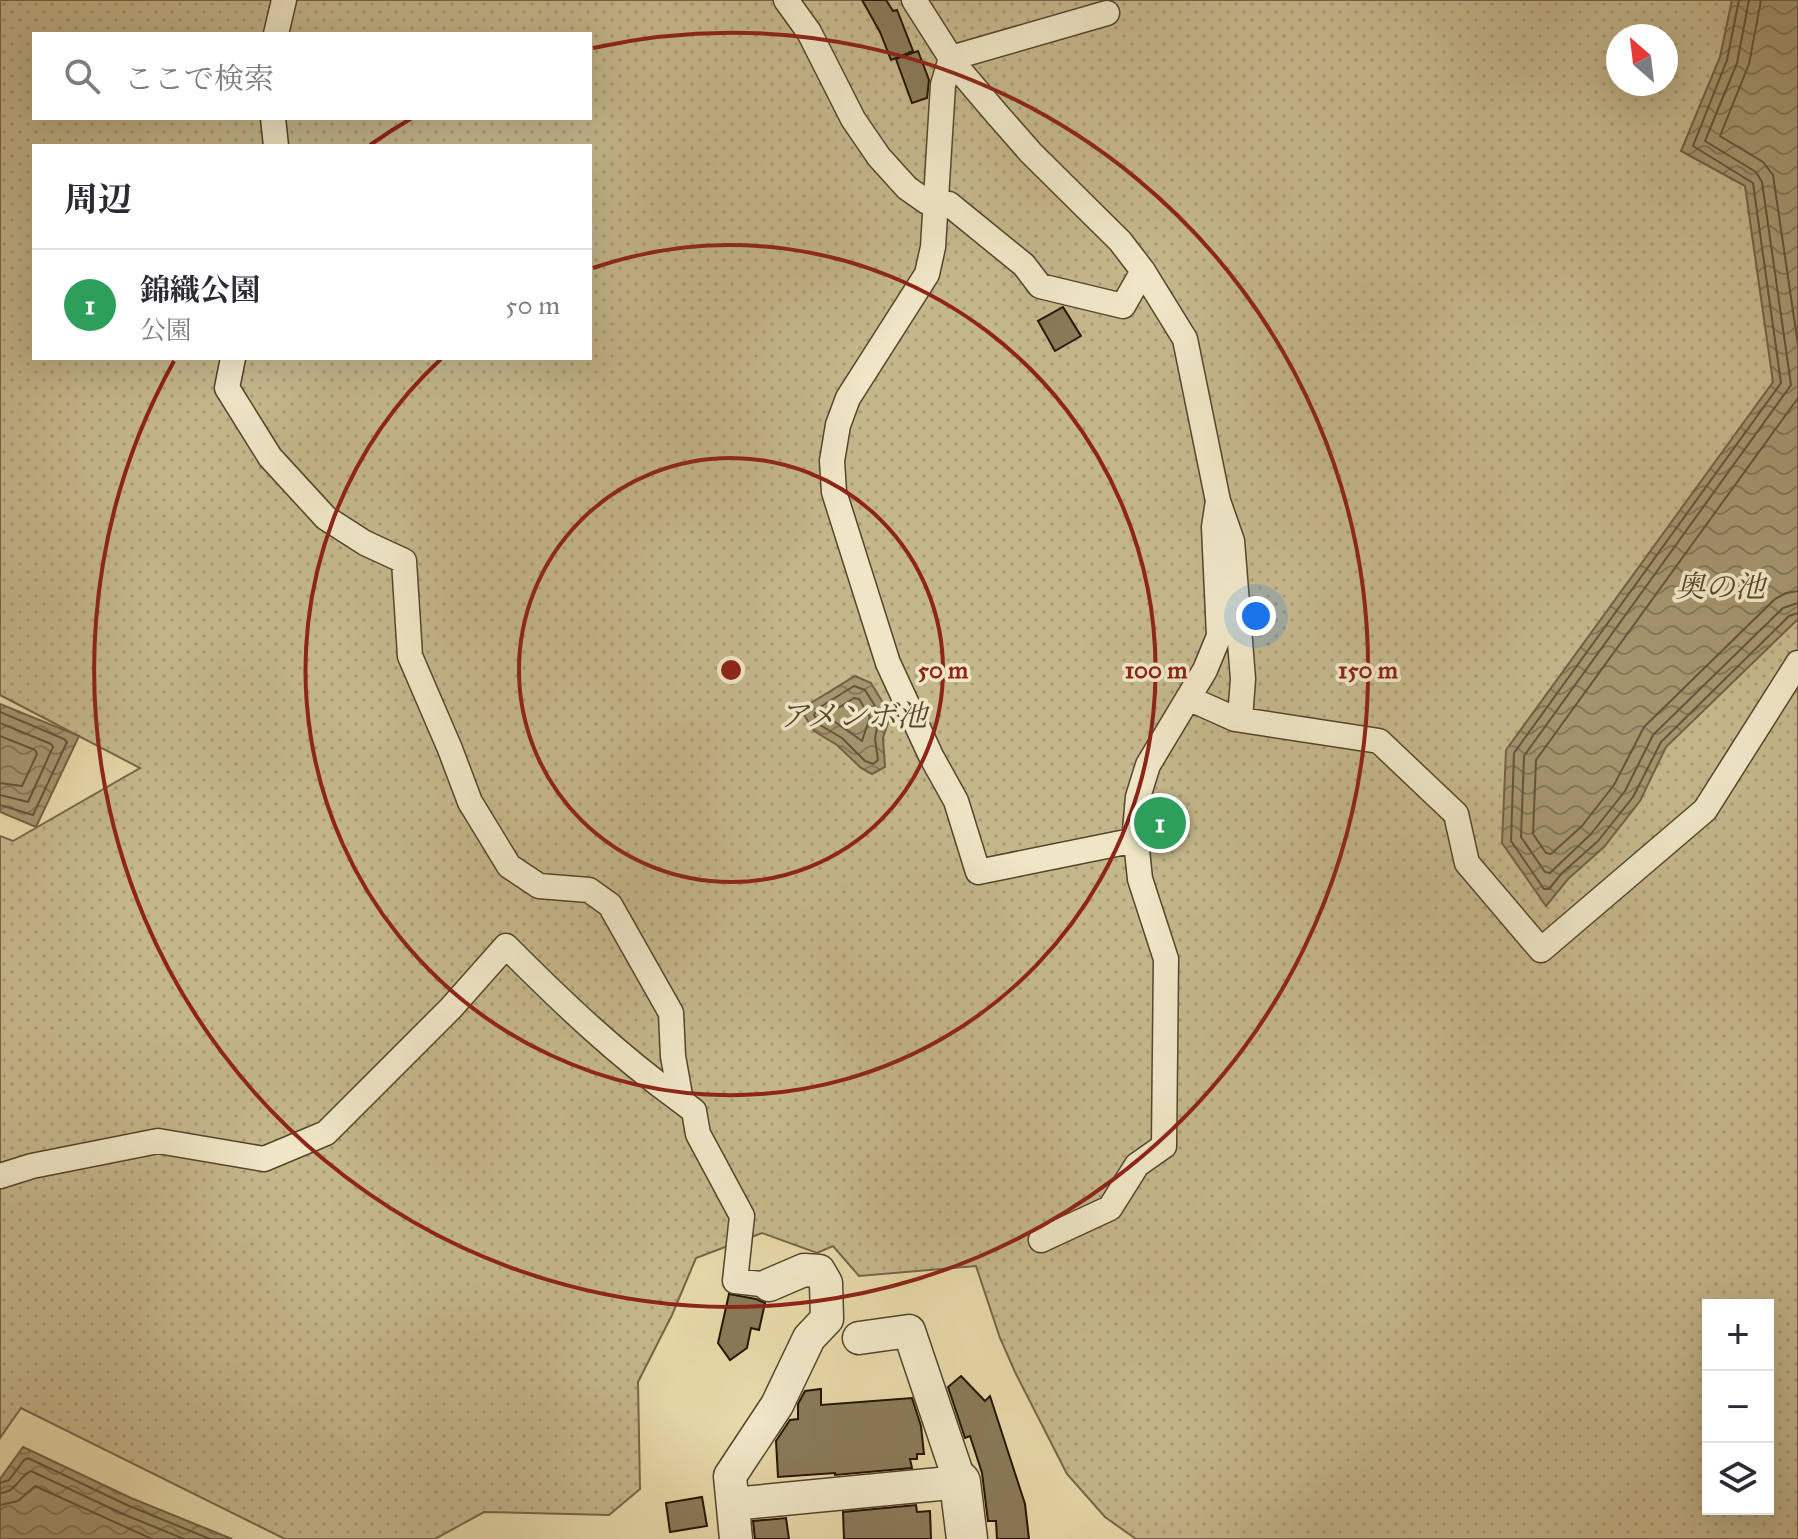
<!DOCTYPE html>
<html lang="ja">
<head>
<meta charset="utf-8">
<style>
	:root { --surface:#fff; --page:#f7f7f7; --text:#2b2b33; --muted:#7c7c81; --line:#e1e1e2; --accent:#8f2418 }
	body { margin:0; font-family:"IM FELL Great Primer","Noto Serif JP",serif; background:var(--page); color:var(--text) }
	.controls { position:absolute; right:24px; bottom:24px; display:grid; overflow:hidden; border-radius:0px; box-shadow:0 8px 32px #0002 }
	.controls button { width:72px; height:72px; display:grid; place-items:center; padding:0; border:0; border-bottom:2px solid var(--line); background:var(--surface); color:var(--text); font:40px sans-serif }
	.compass { position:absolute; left:1606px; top:24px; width:72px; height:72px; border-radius:50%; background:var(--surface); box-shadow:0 8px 32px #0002; rotate:332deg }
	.you { position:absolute; left:1256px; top:616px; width:28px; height:28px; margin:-20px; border:6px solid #fff; border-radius:50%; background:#1a73e8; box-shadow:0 0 0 12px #1a73e833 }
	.badge { display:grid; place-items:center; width:52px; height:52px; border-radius:50%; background:var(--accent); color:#fff; font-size:26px; font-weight:700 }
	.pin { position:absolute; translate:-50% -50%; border:4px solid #fff; box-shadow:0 2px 8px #0006 }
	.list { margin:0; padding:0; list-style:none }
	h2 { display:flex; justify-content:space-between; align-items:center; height:104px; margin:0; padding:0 32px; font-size:34px }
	h2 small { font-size:26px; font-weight:400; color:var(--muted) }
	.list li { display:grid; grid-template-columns:52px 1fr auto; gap:24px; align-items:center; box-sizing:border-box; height:112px; padding:0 32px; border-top:2px solid var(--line) }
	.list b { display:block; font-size:30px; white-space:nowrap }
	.list p { margin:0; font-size:26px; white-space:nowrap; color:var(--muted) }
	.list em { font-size:26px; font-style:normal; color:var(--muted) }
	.icon { flex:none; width:44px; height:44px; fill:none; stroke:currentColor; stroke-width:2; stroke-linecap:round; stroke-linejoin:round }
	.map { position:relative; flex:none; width:1798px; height:1539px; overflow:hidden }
	.search { position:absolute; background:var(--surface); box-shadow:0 8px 32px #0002; left:32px; top:32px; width:560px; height:88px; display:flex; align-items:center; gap:20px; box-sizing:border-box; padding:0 28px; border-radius:0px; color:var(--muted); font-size:30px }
	.panel { position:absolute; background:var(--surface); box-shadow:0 8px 32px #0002; left:32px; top:144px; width:560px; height:216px; border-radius:0px }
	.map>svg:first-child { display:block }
	.park { fill:url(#park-dots); stroke:#756646; stroke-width:2; fill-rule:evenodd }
	.water { fill:url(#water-waves); stroke:#716143; stroke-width:2 }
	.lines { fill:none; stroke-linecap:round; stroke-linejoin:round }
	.shore { stroke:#645438; stroke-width:2 }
	.building { fill:#897a58; stroke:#251401; stroke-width:2 }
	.pedestrian-casing { stroke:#55452b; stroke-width:27 }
	.minor-casing { stroke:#55452b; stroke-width:35 }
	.tertiary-casing { stroke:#55452b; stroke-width:43 }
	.pedestrian { stroke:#efe6c6; stroke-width:24 }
	.minor { stroke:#efe6c6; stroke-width:32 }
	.tertiary { stroke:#efe6c6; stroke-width:40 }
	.ring { fill:none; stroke:#8f2418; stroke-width:4 }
	.labels { text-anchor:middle; stroke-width:7; stroke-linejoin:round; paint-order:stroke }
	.water-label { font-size:30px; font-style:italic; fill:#58482d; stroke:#efe6c6 }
	.centre { fill:#8f2418; stroke:#efe6c6; stroke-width:4 }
	.ring-label { font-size:24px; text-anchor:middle; font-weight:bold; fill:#8f2418; stroke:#efe6c6; stroke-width:7; stroke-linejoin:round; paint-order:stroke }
</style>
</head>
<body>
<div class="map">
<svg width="1798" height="1539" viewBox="0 0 1798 1539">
	<defs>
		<pattern id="park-dots" width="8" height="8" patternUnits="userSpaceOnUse" patternTransform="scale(2)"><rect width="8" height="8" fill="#c5b78c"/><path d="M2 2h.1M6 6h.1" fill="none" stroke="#a99c77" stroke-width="1.8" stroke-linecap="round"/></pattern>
		<pattern id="water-waves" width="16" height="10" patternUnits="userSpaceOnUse" patternTransform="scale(2)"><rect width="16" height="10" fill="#a4956f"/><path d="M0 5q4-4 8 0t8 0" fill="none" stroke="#857859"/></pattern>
	</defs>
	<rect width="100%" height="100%" fill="#e6d8a8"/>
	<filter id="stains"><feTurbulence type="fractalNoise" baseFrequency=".0025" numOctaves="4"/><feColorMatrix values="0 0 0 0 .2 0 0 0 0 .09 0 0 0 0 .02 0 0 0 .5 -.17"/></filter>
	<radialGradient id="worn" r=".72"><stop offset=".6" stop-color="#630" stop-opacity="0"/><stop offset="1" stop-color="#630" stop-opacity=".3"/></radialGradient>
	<path class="park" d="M0,0h1798v1539h-662l-31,-22 -38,-43 -52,-102 -15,-34 -24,-72 -117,10 -26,-30 -16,7 -55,-20 -66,25 -24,57 -34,67 2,107 -31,26 -125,-3 -49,27h-150l-264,-131 -21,30v-602l13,5 127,-73 -140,-73zM34,34h556v84h-556zM1618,36h48v48h-48zM34,146h556v212h-556zM1708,1305h60v204h-60z"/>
	<path class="water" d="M1732,0h66v619l-132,128 -26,54 -36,46 -36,32 -22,27 -44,-63 4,-93 267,-368 -28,-196 -64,-35 39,-94z
		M855,676l16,7 17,28 1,9 -6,18 2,29 -13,7 -11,-6 -24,-23 -23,-14 -11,-18 8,-10z
		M0,704l79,32 -43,91 -36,-15z
		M23,1447l108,51 101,41h-232v-60z"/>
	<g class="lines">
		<path class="shore" d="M1739,0l-12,60 -34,86 60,37 28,200 -267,370 -3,88 33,48h5l13,-16 36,-32 35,-44 28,-55 128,-126 9,-3
			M1749,0l-12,63 -32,78 51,31 6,10 29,203 -267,371 -3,81 24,35 5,1 41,-39 34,-43 28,-56 130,-127 15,-5
			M1761,0l-12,64 -29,72 43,26 10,13 25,170
			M1798,398l-262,362 -3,74 13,19 5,1 31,-28 32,-41 30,-58 131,-128 11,-6 12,-2
			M854,686l11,4 15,24 -5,24 3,22 -5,4 -8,-3 -23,-23 -22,-13 -6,-10 3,-6z
			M854,698l5,1 11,18 -8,24 -34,-24 2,-4z
			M0,712l64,27 3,3 -34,73 -33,-10
			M0,723l51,21 2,3 -25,55 -28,-7
			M0,736l35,14 2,4 -15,32 -22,-3
			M0,1483l9,-3 15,-20 4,-2 99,47 83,34
			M0,1493c17,-1 18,-16 31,-22l92,43 61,25
			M0,1505l18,-4 17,-15 117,53"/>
	</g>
	<path class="building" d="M862,0h24l7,11 4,-1 16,41 -22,9 -11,-28z
		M918,51l11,29 -2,18 -15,5 -16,-44z
		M1063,307l18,29 -26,15 -17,-30z
		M729,1294l27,5 9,4 -6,27 -8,-2 -4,20 -17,12 -12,-17z
		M961,1376l24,25 5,-5 35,108 4,35h-32l-1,-18h-8l-6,-48 -12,-37 -5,2 -17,-51z
		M821,1389v16l91,-7 9,28 3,28h-7v5h-7l2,9 -77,7v-2l-57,4 -2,-36 14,-21 8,-1v-15l7,-13z
		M702,1497l5,29 -37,6 -4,-29z
		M916,1505l1,7 13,-1 1,28h-87l-1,-27z
		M786,1518l3,21h-34l-2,-18z"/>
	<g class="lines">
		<g class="pedestrian-casing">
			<path id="pedestrian" d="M786,0l23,32 44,87 26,38 28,31 20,14 22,2 75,61 16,21 83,20 20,-35
				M914,0l42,66 40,47 35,40 89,88 23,30 42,68 33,162 14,40 11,138 -3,40
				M276,34l8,-34
				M951,58l-8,27 -10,162 -6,27 -79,124 -10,27 -6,36 2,31 54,171 43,93 25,45 22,71 158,-32
				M951,58l156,-45
				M273,118l3,28
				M233,358l-6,30 43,69 56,61 39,25 39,18 6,95 40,93 20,53 39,64 30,20 50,4 21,15 61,108 2,43 8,45 13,10 4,23 44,82 -7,65 34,4
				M1188,698l47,21 144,22 77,73 11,49 74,87 164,-140 93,-147
				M0,1176l32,-10 126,-25 106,18 62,-26 125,-125 55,-62c57,57 109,107 175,155
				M1041,1240l69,-32 27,-43 27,-19 2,-187 -26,-80 -5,-48 3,-34 10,-32 57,-95 14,-34 -5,-109 4,-26"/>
		</g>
		<g class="minor-casing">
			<path id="minor" d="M733,1504l227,-22 -51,-151 -50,7
				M736,1539l-6,-63 47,-71 32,-67 18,-19 -1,-36 -7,-12 -15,-1 -35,15"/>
		</g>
		<g class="tertiary-casing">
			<path id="tertiary" d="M960,1482l7,57"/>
		</g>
		<use href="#pedestrian" class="pedestrian"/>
		<use href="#minor" class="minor"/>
		<use href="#tertiary" class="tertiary"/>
	</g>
	<g class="ring">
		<circle cx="731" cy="670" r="212"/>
		<path d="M593 268A425 425 0 1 1 441 359"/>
		<path d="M370 145A637 637 0 0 1 412 118M593 48A637 637 0 1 1 174 361"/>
	</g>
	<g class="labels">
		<g class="water-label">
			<text x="1720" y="597">奥の池</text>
			<text x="853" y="726">アメンボ池</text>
		</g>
	</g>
	<circle cx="731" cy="670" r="12" class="centre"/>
	<g class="ring-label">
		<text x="943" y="678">50 m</text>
		<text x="1156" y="678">100 m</text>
		<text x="1368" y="678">150 m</text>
	</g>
	<rect width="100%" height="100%" filter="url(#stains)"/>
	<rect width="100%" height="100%" fill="url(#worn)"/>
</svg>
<div class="controls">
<button>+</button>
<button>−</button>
<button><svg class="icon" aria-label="layers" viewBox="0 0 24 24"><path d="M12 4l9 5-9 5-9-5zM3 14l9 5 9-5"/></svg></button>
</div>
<svg class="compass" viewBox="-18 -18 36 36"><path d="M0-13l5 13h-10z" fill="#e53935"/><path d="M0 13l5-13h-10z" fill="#7c7c81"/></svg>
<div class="you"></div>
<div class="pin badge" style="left:1160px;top:823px;background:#2e9e5b">1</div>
<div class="search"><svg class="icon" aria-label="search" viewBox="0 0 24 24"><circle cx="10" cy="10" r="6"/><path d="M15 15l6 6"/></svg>ここで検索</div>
<section class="panel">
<h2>周辺<small></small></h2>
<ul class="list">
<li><span class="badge" style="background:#2e9e5b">1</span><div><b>錦織公園</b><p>公園</p></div><em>50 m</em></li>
</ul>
</section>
</div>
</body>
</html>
